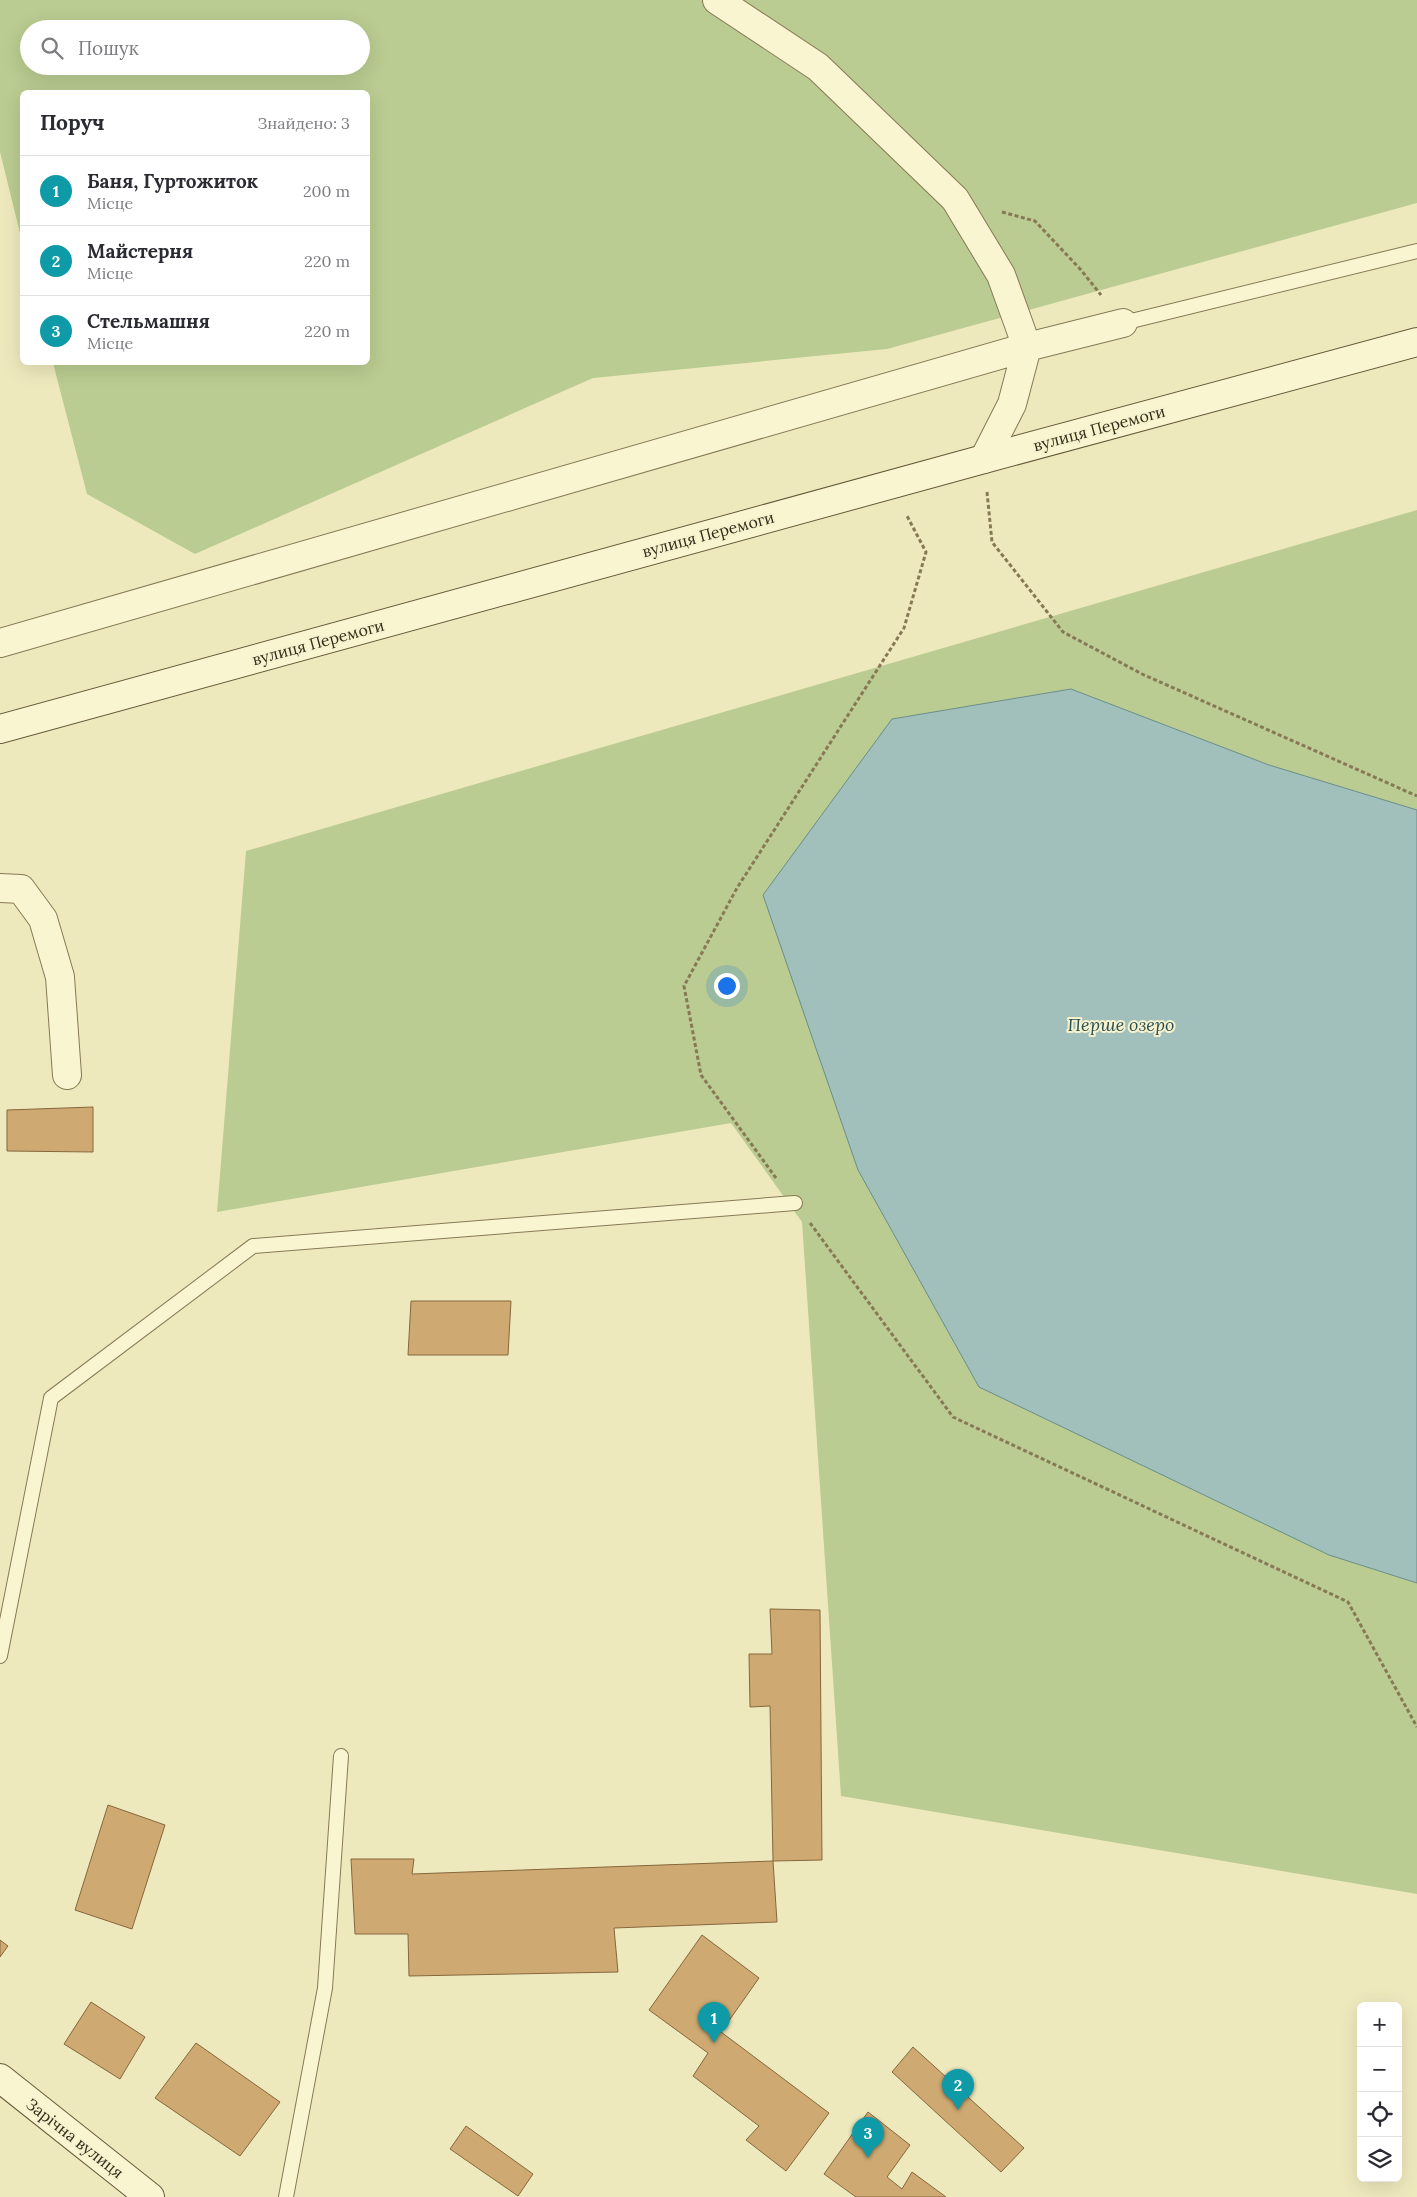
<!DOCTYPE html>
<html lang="uk">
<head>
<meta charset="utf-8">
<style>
	:root { --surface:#fff; --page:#f2f2f3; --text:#2b2b33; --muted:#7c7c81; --line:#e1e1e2; --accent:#7c3aed }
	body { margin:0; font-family:Lora,serif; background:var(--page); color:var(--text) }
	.controls { position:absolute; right:15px; bottom:15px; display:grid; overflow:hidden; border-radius:8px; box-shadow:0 5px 20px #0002 }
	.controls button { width:45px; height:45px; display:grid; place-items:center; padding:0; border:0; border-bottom:1px solid var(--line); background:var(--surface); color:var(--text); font:25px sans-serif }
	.you { position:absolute; left:726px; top:985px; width:18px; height:18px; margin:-12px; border:4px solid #fff; border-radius:50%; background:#1a73e8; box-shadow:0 0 0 8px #1a73e833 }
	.badge { display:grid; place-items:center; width:32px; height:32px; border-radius:50%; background:var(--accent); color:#fff; font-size:16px; font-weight:700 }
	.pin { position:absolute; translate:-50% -41px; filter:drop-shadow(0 1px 2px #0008) }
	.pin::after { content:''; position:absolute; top:26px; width:18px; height:15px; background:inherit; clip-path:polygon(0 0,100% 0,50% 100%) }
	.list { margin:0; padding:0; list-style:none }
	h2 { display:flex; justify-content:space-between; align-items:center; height:65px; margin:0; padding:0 20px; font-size:21px }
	h2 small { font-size:16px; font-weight:400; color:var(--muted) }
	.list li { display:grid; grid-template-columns:32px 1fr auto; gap:15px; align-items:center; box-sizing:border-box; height:70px; padding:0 20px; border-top:1px solid var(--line) }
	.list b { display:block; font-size:19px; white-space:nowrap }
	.list p { margin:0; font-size:16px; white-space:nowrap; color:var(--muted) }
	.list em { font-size:16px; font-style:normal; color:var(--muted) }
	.icon { flex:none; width:28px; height:28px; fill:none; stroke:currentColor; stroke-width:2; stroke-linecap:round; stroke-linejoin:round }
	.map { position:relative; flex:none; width:1417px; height:2197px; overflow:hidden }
	.search { position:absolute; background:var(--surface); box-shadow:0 5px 20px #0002; left:20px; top:20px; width:350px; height:55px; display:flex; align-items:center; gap:12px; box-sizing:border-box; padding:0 18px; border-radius:28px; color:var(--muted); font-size:19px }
	.panel { position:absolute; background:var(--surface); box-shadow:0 5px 20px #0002; left:20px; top:90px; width:350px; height:275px; border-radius:8px }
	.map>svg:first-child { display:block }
	.green { fill:#bacc91; fill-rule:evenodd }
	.water { fill:#a1c0bc; stroke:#698d8b }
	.building { fill:#ceaa72; stroke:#86673c }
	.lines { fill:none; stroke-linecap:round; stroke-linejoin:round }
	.lane-casing { stroke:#877956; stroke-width:16 }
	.street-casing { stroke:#877956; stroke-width:30 }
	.secondary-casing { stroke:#685a3a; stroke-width:30 }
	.path { stroke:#877956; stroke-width:3; stroke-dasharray:4 2.5; stroke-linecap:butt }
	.lane { stroke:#f9f5d0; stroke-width:14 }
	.street { stroke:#f9f5d0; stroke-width:28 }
	.secondary { stroke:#f9f5d0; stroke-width:28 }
	.labels { text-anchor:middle; stroke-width:4; stroke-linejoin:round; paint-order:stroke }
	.street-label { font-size:16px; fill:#352d1b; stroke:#f6f2cd }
	.water-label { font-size:18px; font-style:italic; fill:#2a5056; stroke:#f6f2cd }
</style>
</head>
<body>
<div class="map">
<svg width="1417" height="2197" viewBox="0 0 1417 2197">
	<rect width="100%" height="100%" fill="#eee9bd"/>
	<path class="green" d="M0,0h1417v203l-530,146 -294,29 -398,176 -108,-60 -34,-131 315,-1v-270h-346v149l-22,-89zM29,29h332v37h-332z
		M1417,510v300l-148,-45 -198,-76 -179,30 437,836 88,28v311l-576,-98 -39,-574 -71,-99 -514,89 29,-361z"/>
	<path class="water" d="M1071,689l198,76 148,45v773l-88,-28 -350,-168 -121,-217 -95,-275 129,-176z"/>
	<path class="building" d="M93,1107v45l-86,-1v-41z
		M411,1301h100l-3,54h-100z
		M770,1609l50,1 2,250 -49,1 -3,-155 -20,1 -1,-53h23z
		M108,1805l57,20 -33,104 -57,-19z
		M351,1859h63l-2,15 361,-13 4,61 -163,6 4,44 -209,4 -1,-42h-53z
		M702,1935l57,43 -38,54 108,81 -43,58 -40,-31 13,-14 -66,-50 15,-23 -59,-43z
		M0,1940l8,6 -8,11z
		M91,2002l54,35 -25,42 -56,-35z
		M196,2043l84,59 -40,54 -85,-58z
		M913,2047l111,101 -23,24 -109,-100z
		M868,2112l42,33 -23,32 15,12 10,-17 34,25h-90l-32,-23z
		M466,2126l67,48 -15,22 -68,-47z"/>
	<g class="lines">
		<g class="lane-casing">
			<path id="lane" d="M1123,323l294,-72
				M0,1656l51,-258 202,-152 542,-43
				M286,2197l39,-209 16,-232"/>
		</g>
		<g class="street-casing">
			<path id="street" d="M717,0l101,67 137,132 46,76 26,72 -15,57 -28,55
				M0,643l1027,-296 96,-24
				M0,888l21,1 22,30 17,58 7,98"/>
		</g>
		<g class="secondary-casing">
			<path id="secondary" d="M0,729l984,-270 433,-117
				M0,2078l150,119"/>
		</g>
		<path class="path" d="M1002,212l33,9 46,49 20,25
			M987,492l5,50 71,90 79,42 275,122
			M776,1178l-75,-103 -17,-89 53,-98 167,-260 22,-76 -20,-38
			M810,1223l143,194 395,185 69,125"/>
		<use href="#lane" class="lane"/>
		<use href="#street" class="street"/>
		<use href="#secondary" class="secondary"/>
	</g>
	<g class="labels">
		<g class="street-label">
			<text transform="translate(1099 428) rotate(-15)" y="6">вулиця Перемоги</text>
			<text transform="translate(708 534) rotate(-15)" y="6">вулиця Перемоги</text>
			<text transform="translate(318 642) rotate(-15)" y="6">вулиця Перемоги</text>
			<text transform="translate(75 2138) rotate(38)" y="6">Зарічна вулиця</text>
		</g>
		<g class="water-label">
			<text x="1121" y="1031">Перше озеро</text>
		</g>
	</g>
</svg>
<div class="controls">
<button>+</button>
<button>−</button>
<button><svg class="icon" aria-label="locate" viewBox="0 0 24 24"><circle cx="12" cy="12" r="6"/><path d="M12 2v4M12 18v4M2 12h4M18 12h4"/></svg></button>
<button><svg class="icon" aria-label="layers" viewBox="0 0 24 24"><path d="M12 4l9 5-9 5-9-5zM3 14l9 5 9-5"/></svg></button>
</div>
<div class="you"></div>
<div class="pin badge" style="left:714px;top:2043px;background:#0f9aa8">1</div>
<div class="pin badge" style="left:958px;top:2110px;background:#0f9aa8">2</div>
<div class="pin badge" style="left:868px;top:2158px;background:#0f9aa8">3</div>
<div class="search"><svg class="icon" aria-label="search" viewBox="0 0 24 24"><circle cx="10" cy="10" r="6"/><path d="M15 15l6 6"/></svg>Пошук</div>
<section class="panel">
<h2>Поруч<small>Знайдено: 3</small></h2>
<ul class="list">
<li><span class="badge" style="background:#0f9aa8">1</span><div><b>Баня, Гуртожиток</b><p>Місце</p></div><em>200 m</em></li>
<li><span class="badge" style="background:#0f9aa8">2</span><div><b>Майстерня</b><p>Місце</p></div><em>220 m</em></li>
<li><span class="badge" style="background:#0f9aa8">3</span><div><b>Стельмашня</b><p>Місце</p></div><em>220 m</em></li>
</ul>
</section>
</div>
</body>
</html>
